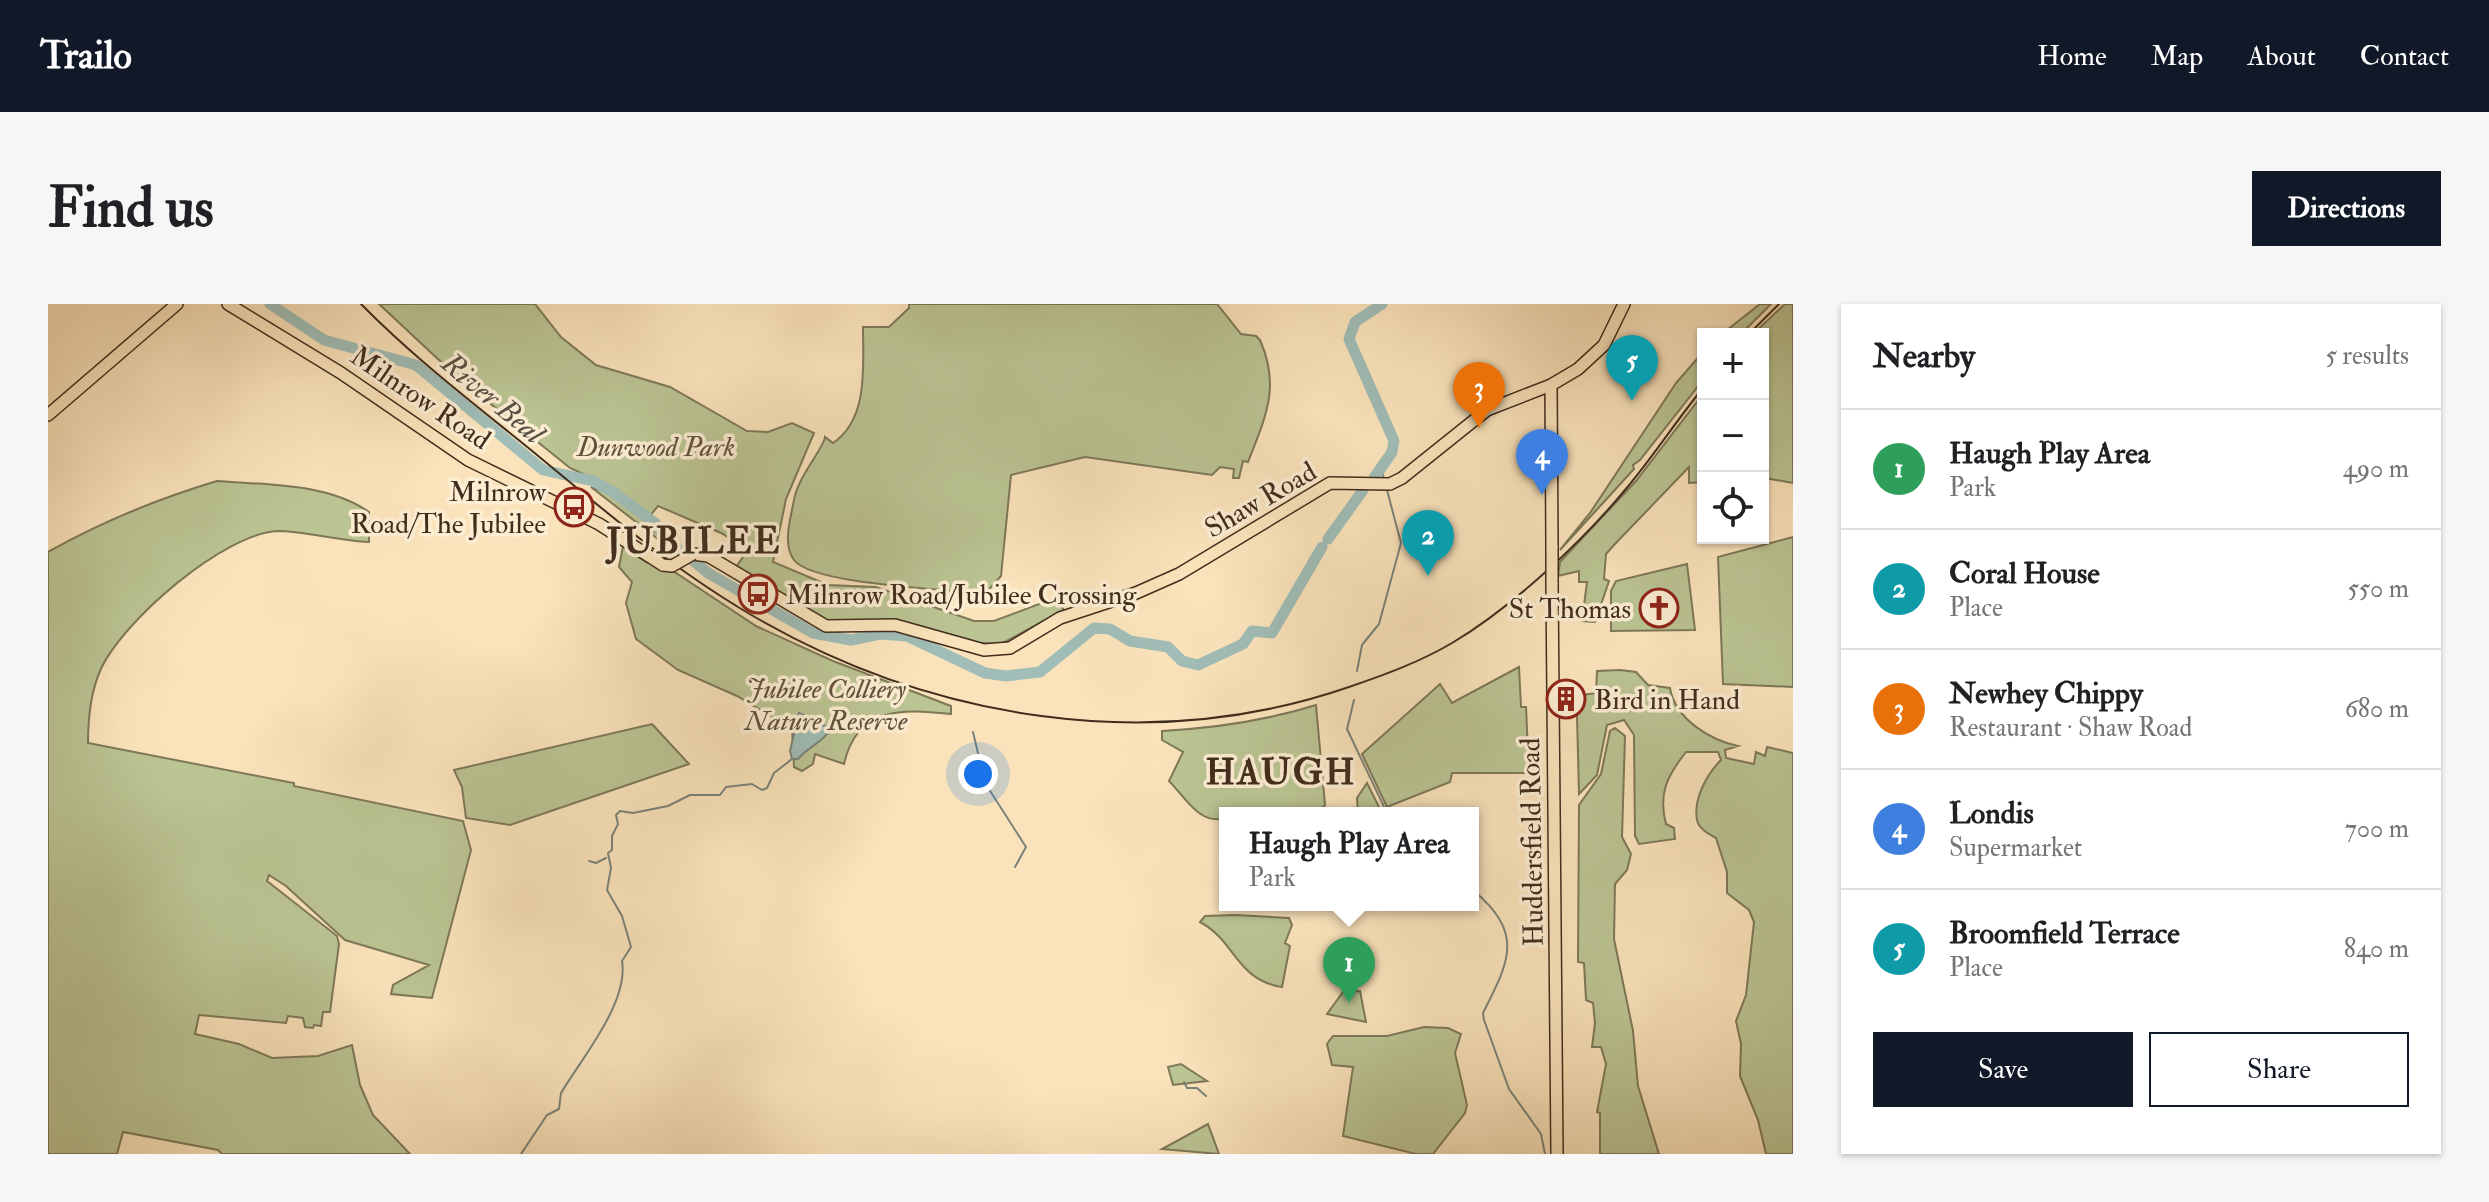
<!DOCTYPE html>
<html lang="en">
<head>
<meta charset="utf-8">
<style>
	:root { --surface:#fff; --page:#f6f6f6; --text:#202124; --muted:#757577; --line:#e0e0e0; --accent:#111827 }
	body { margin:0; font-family:"IM FELL Double Pica",serif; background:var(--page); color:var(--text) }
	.controls { position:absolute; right:24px; top:24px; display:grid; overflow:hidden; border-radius:0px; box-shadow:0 2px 6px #0004 }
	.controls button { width:72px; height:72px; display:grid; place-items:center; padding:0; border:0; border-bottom:2px solid var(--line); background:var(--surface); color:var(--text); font:40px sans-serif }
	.you { position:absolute; left:930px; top:470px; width:28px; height:28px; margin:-20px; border:6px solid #fff; border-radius:50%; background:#1a73e8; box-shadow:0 0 0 12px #1a73e833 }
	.badge { display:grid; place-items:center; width:52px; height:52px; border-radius:50%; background:var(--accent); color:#fff; font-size:26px; font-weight:700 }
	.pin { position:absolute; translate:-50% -66px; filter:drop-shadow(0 2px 4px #0008) }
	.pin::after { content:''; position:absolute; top:42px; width:28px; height:24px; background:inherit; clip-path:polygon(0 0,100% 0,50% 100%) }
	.popup { position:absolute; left:1171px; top:503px; width:260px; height:104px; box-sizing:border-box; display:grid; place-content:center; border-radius:0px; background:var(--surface); filter:drop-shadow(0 2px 6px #0005); font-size:26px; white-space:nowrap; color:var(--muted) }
	.popup b { font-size:30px; color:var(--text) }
	.popup::after { content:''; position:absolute; left:50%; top:100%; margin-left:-16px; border:16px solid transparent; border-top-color:var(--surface) }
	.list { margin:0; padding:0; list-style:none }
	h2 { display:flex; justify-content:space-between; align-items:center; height:104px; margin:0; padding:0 32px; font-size:34px }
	h2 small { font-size:26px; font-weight:400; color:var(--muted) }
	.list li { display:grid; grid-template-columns:52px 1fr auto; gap:24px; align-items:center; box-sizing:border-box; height:120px; padding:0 32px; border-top:2px solid var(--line) }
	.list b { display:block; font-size:30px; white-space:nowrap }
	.list p { margin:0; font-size:26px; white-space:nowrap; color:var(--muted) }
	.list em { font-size:26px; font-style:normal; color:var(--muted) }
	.actions { display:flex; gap:16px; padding:24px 32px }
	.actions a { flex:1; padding:18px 0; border:2px solid var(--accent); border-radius:0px; text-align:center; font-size:28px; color:var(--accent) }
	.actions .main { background:var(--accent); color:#fff }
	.icon { flex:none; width:44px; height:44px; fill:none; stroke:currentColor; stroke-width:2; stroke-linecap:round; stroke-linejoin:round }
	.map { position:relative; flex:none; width:1745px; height:850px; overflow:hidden; border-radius:0px }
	header { display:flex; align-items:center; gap:48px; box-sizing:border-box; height:112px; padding:0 40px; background:var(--accent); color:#fff }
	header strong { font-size:38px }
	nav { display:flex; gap:44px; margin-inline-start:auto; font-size:28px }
	.intro { display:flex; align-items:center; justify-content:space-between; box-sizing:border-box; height:192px; padding:0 48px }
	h1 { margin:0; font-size:56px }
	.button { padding:20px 36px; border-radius:0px; background:var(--accent); color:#fff; font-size:28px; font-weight:700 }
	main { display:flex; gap:48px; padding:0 48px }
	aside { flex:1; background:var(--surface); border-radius:0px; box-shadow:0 2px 6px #0004 }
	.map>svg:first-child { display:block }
	.green { fill:#bbc493; stroke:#7e7858; stroke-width:2 }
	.water { fill:#a0bdb7; stroke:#7a8379; stroke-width:2 }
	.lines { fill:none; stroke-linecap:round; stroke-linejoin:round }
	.stream { stroke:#7a8379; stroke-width:2 }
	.river { stroke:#a0bdb7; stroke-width:11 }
	.major-casing { stroke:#412d1d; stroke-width:14 }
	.major { stroke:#fae3bb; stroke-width:11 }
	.tram { stroke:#412d1d; stroke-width:2 }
	.major-bridge-casing { stroke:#412d1d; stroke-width:14; stroke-linecap:butt }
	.major-bridge { stroke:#fae3bb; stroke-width:11 }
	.labels { text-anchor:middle; stroke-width:7; stroke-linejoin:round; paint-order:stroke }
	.street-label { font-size:28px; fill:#412d1d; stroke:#fcedd3 }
	.park-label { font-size:28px; font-style:italic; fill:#60533a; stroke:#fcedd3 }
	.poi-label { font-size:28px; fill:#412d1d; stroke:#fcedd3; text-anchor:end }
	.water-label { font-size:30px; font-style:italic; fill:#595144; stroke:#fcedd3 }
	.district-label { font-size:36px; font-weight:bold; letter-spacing:2px; fill:#412d1d; stroke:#fcedd3 }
</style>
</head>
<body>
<header>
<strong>Trailo</strong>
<nav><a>Home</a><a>Map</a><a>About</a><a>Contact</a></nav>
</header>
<div class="intro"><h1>Find us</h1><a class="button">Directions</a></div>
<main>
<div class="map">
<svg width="1745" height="850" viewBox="0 0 1745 850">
	<rect width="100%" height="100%" fill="#fae3bb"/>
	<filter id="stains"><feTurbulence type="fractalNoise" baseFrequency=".0025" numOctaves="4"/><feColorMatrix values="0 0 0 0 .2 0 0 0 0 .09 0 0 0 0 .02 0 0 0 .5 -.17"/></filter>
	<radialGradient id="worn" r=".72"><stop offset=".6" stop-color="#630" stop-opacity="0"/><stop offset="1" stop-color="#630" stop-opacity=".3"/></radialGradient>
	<path class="green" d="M331,0h156l26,33 35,28 74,22 77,44 21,1 24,-9 22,10 -28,66 -13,63 55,23 48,2 98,34h20l61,-23 9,12 -63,34 -21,-1 -78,-22 -72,4 -94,-58 12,-17 -27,-17 -63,-27 -8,10 -41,-30 -39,-18 -114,-92z
		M861,0h308l24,30 15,2 4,4c21,47 5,78 -12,122l-5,-1 -4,17h-6l1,-9 -14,-2 -8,8 -127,-18 -74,18 -10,101 -16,18c-36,-5 -172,-9 -191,-34 -12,-16 -3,-43 0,-60 4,-24 30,-52 31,-63l8,6c36,-24 30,-78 30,-116h26l20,-19z
		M1712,0h11l-30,30h-19z
		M1737,0h8v179l-28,-5 3,42 -5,1v-187h-10z
		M1655,48v28l-63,80 -7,5 1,4 -74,81 30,-37 86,-130z
		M1655,90v88l-14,1v-16l-75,78 -8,9 -2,25 5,2 -14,41 -13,-1 5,-39h-8v-11l-21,5 2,-14 76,-81z
		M169,177c50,4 111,2 152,31v30c-29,-1 -66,-11 -91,-11 -54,2 -157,91 -178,140 -9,21 -12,49 -12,72l195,38 11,2v3l169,35 8,29 -39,148 -41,-4 2,-9 36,-20 -84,-25 -59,-54 -17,-11 -2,6 70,55 2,8 -9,68h-7l-2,14 -7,-1 -1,3 -8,-1 -2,-9 -15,-2 -2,7 -87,-8 -4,19 44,10 33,14 46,-2 34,-11 8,40 13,30 37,39h-188l-4,-4 -95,-18 -6,22h-69v-602c55,-31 109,-53 169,-71z
		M543,183c38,9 58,41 85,66z
		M1745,233v150l-70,-3 -5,-127z
		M575,242l23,16 27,9 83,55 77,35 118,45v8c-49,-5 -94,-8 -107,50l-29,-10 -2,10 -11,7 -8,-4 -2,-38 -55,-33 -59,-26 -42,-31 -10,-36 6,-21 -13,-15z
		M1639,260l8,66 -84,1v-40l5,-10z
		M1471,363l2,40h5l3,66h-77l-2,9 -63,25 -25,-53 78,-70 12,19z
		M1572,366l16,2 12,13 22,3c5,31 40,52 68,58l-13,4 1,8 28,6 2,-12 9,4 2,-9 26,6v401h-27l-8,-34 -18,-44 1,-32 -5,-23 10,-26 8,-73 -5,-12 -22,-17v-21l-11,-34c-7,-4 -17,-9 -19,-18 -4,-21 10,-46 24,-60l-3,-8h-32c-19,24 -28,42 -20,72l8,4 1,11 -36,5 -4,-8 -1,-101 -10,-15 -17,5 -10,50 -18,19 -2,-78 6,-21 13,-2 1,-22z
		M1268,401l9,100 -3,3 -97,5v5c-25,8 -40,-21 -56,-37l14,-29 -21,-12v-9c54,-3 103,-10 154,-26z
		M604,420l37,40 -179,61 -44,-7 -4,-31 -8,-17z
		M1567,424l10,8 -3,101 9,17 -4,16 -12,14 -1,55 19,92 5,55 21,68h-59v-41l-3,-1 9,-48 -5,-17h-9l3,-24 -2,-20 -7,-3 -2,-37 -6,-1 1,-157 22,-31 9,-43z
		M1319,479l15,30h-24l-1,-15z
		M1188,611l53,3 3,7 -7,18 5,3 -8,41c-46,-7 -46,-46 -82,-65l5,-6z
		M1312,687l6,31 -39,-8 16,-22z
		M1376,723l24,1 13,6 -6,19 12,52 -2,8 -32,41h-17l-73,-18 10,-69 -21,-2 -5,-21 6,-8h54z
		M1133,760l26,17 -34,4 -5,-18z
		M1160,820l11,30 -57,-5z"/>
	<path class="water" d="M751,409l32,16c-9,14 -23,18 -33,30h-6l-2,-8z"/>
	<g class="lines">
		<path class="stream" d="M1332,163l4,11
			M1309,367l5,-26 17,-21 22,-81 -14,-53
			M1306,396l-7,29 40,84
			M925,428l12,51 41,64 -11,20
			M541,557l7,2 10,-5
			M1425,586c52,44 36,71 10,123l1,7 25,69 32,45 4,20
			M1136,778l3,6h10l9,8
			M473,850l26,-39 12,-6 2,-16c21,-35 68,-91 61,-132l9,-14 -9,-31 -15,-26 4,-22 -3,-15 4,-3v-14l6,-12 -2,-9 4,-4 13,2 35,-7 22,-11h30l6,-8 26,-3 10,6 5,-2 7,-15 18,-14"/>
		<path class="river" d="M222,0l54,36 92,25 127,105 50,11 20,11 42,31 10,14 43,36 105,60 38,7 29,-6 27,2 78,37 21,3 34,-4 54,-44 16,1 20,12 38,6 14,14 16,4 45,-21 9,-13 20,2 50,-86
			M1326,174l18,-26 2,-11 -45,-102 6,-17 27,-18
			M1280,235l35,-49"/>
		<g class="major-casing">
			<path id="major" d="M180,0l113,69 127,87 131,64 64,41
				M1503,81l1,163
				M0,111l129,-111
				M645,250l15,2 118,70 69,-1 89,25 26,-2 50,-30 76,-25 43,-19 151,-91 60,1 12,-6 85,-68 64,-25 27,-16 26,-24 20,-41
				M1504,279l5,571"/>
		</g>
		<use href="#major" class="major"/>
		<path class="tram" d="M313,0c52,53 112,99 170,146 70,58 139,117 217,163 181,107 401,143 601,74 35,-12 71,-25 103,-44 59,-35 129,-100 173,-153 28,-33 51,-69 78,-102
			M1701,30l30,-30"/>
		<g class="major-bridge-casing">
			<path id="major-bridge" d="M1504,244v35
				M615,261l9,1 21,-12"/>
		</g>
		<use href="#major-bridge" class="major-bridge"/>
	</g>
	<defs>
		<g id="bus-ring" transform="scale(2)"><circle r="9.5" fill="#fcedd3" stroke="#8f2418" stroke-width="1.5"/><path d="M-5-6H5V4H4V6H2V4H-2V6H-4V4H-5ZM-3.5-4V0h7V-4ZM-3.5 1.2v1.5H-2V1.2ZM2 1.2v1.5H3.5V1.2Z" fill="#8f2418"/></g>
		<g id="church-ring" transform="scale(2)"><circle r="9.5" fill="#fcedd3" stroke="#8f2418" stroke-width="1.5"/><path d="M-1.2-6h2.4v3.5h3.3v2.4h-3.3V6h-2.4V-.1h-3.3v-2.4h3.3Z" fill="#8f2418"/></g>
		<g id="building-ring" transform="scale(2)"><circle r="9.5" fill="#fcedd3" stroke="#8f2418" stroke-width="1.5"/><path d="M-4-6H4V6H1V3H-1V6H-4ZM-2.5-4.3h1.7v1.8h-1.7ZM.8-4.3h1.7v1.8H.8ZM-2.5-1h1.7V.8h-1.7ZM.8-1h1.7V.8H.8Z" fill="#8f2418"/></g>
	</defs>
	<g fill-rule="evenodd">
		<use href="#bus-ring" x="526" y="203"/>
		<use href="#bus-ring" x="710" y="290"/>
		<use href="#church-ring" x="1611" y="304"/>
		<use href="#building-ring" x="1518" y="395"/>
	</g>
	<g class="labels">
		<g class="street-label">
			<text transform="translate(373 93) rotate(34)" y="10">Milnrow Road</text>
			<text transform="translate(1212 195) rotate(-30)" y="10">Shaw Road</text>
			<text transform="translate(1483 538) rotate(-91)" y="10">Huddersfield Road</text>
		</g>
		<g class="park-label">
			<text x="608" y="152">Dunwood Park</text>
			<text x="778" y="394">Jubilee Colliery<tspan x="778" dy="32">Nature Reserve</tspan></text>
		</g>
		<g class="poi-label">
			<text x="498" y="197">Milnrow<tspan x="498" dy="32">Road/The Jubilee</tspan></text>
			<text x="738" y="300" text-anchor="start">Milnrow Road/Jubilee Crossing</text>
			<text x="1583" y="314">St Thomas</text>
			<text x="1546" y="405" text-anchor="start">Bird in Hand</text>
		</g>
		<g class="water-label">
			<text transform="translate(445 94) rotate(40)" y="10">River Beal</text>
		</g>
		<g class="district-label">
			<text x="646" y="249">JUBILEE</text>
			<text x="1233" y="480">HAUGH</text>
		</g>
	</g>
	<rect width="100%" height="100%" filter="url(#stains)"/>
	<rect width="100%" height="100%" fill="url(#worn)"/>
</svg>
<div class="controls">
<button>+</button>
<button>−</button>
<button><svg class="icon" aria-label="locate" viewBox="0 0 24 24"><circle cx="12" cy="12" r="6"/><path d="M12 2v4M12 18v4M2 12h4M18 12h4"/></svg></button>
</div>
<div class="you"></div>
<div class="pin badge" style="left:1301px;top:699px;background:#2e9e5b">1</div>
<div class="popup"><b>Haugh Play Area</b>Park</div>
<div class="pin badge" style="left:1380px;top:272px;background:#0f9aa8">2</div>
<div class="pin badge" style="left:1431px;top:124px;background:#e8710a">3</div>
<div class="pin badge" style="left:1494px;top:191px;background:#3f7fe0">4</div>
<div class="pin badge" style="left:1584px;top:97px;background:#0f9aa8">5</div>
</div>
<aside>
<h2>Nearby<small>5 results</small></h2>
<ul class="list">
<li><span class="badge" style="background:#2e9e5b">1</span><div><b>Haugh Play Area</b><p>Park</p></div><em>490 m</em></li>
<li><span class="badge" style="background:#0f9aa8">2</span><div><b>Coral House</b><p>Place</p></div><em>550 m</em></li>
<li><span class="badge" style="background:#e8710a">3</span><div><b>Newhey Chippy</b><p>Restaurant · Shaw Road</p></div><em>680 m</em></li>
<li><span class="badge" style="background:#3f7fe0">4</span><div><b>Londis</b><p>Supermarket</p></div><em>700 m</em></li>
<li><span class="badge" style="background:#0f9aa8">5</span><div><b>Broomfield Terrace</b><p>Place</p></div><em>840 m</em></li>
</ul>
<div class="actions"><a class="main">Save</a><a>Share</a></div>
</aside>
</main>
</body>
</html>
